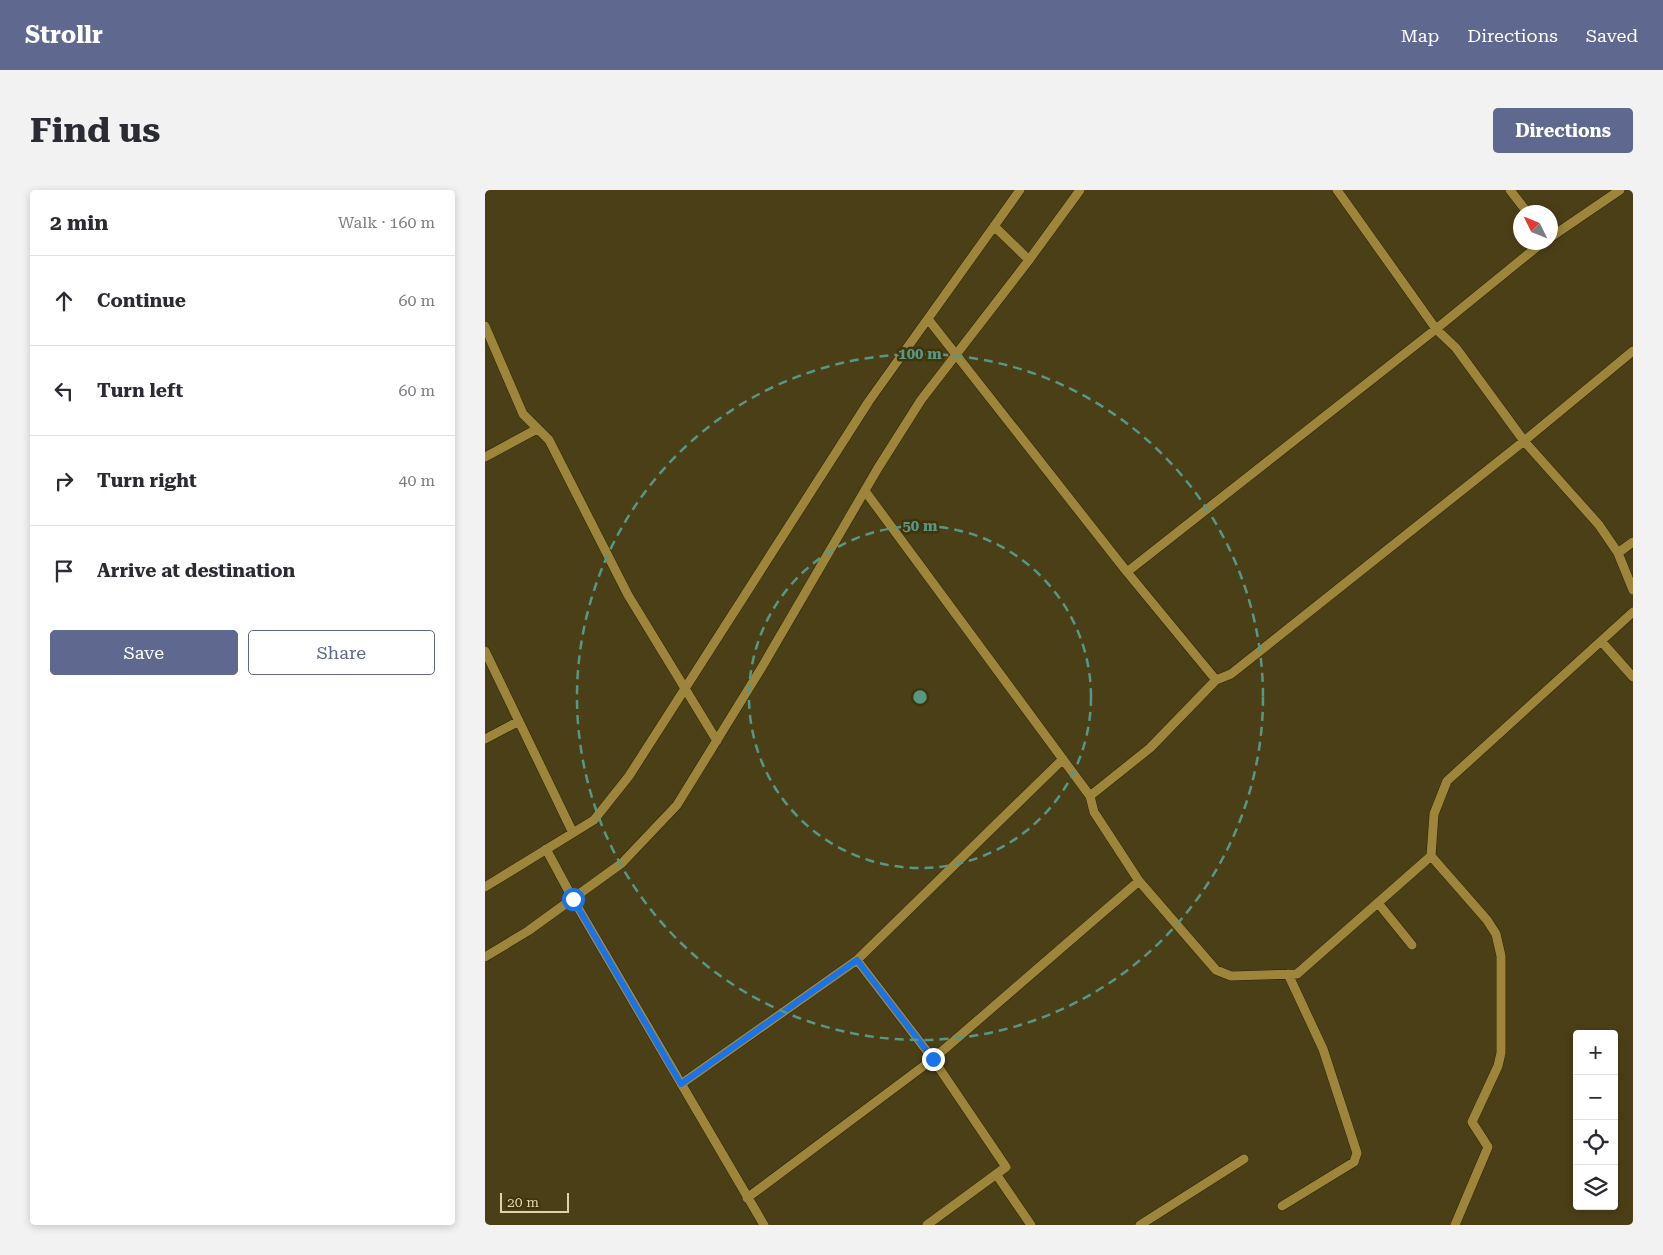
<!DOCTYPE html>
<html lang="en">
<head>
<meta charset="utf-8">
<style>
	:root { --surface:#fff; --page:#f2f2f3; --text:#2b2b33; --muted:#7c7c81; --line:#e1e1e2; --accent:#5f688e }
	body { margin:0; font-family:"Roboto Serif",serif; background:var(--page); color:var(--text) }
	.controls { position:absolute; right:15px; bottom:15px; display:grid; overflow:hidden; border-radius:5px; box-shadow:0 2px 8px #0003 }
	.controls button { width:45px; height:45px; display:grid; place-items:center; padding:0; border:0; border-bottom:1px solid var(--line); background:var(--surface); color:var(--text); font:25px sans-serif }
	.compass { position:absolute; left:1028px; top:15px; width:45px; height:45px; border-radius:50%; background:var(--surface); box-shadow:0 2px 8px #0003; rotate:313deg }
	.scale { position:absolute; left:15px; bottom:12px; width:69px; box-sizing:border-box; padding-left:5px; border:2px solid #ded3af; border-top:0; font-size:14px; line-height:18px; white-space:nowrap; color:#ded3af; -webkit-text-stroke:4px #40340b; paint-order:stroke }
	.stop { position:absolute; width:15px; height:15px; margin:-11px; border:4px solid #1a73e8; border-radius:50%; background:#fff }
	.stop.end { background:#1a73e8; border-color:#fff; box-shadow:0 1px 5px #0008 }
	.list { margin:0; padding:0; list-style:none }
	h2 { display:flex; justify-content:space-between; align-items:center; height:65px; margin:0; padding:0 20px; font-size:21px }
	h2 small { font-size:16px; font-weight:400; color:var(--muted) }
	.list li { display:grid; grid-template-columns:32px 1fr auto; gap:15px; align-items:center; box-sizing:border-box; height:90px; padding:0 20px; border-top:1px solid var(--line) }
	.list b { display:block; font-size:19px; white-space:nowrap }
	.list em { font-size:16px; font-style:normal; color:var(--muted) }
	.actions { display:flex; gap:10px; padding:15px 20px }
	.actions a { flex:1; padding:11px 0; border:1px solid var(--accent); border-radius:5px; text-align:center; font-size:18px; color:var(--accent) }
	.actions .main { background:var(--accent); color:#fff }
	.icon { flex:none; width:28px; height:28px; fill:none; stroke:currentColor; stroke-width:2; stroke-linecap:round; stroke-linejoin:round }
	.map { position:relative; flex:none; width:1148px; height:1035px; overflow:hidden; border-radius:5px }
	header { display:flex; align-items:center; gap:30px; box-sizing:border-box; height:70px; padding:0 25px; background:var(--accent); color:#fff }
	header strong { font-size:24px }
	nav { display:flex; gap:28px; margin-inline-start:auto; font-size:18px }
	.intro { display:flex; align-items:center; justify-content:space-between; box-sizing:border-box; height:120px; padding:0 30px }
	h1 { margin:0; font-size:35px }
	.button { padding:12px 22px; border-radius:5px; background:var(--accent); color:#fff; font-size:18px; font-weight:700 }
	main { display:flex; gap:30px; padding:0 30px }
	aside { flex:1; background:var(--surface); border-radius:5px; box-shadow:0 2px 8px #0003 }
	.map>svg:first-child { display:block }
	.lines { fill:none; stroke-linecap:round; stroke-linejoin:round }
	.minor-casing { stroke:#312500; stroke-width:10 }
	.minor { stroke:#9d863c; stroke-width:9 }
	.route { stroke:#1a73e8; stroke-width:6 }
	.ring { fill:none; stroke:#579785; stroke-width:2.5; stroke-dasharray:9 6 }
	.centre { fill:#579785; stroke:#40340b; stroke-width:2.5 }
	.ring-label { font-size:15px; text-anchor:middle; font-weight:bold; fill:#579785; stroke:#40340b; stroke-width:5; stroke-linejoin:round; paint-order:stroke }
</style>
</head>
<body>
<header>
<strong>Strollr</strong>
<nav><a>Map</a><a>Directions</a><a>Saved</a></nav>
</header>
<div class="intro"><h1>Find us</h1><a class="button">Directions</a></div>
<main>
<aside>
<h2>2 min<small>Walk · 160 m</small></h2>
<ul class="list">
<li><svg class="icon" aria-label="ahead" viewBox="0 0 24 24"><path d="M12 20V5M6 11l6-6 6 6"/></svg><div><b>Continue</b></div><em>60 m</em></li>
<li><svg class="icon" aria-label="left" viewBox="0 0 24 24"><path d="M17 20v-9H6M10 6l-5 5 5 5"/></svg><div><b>Turn left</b></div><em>60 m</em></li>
<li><svg class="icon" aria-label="right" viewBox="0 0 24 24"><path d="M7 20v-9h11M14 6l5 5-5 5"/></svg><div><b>Turn right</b></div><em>40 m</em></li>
<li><svg class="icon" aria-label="arrive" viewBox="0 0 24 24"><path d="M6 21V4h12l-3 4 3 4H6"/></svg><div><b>Arrive at destination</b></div></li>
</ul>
<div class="actions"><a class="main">Save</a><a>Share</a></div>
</aside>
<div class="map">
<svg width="1148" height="1035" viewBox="0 0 1148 1035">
	<rect width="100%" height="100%" fill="#4b3f17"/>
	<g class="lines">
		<g class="minor-casing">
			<path id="minor" d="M852,0l99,139 20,19 68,93 75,84 19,28 15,37
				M1025,0l17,22
				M509,36l35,34
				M1066,47l69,-47
				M443,129l199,253 89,108
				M0,136l38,88 26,26 79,155 89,146
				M0,267l52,-28
				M380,301l225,305 4,16 45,69 77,89 15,6 66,-2 134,-118
				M1133,363l15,-11
				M642,382l309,-243 107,-87
				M1116,451l32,36
				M0,461l88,182
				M0,549l34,-18
				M605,606l60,-48 66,-68 15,-6 293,-233 109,-90
				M61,659l27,50 191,326
				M0,697l109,-67 35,-44 240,-375 151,-211
				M893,713l34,42
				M0,767l43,-26 94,-68 55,-58 85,-138 116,-199 43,-68 108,-140 51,-70
				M372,770l206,-201
				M196,894l176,-124 76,99 73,108 -79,58
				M511,984l35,51
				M262,1008l186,-139 206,-178
				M797,1016l72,-44 3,-9 -34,-104 -35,-75
				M655,1035l104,-66
				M970,1035l33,-78 -16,-25 26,-56 3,-13v-97l-5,-22 -9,-14 -56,-64 3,-42 13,-33 186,-169"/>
		</g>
		<use href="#minor" class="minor"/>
	</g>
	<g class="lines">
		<path class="route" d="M88,709l108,185 176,-124 76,99"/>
	</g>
	<g class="ring">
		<circle cx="435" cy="507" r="171"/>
		<circle cx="435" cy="507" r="343"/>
	</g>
	<circle cx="435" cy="507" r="8" class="centre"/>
	<g class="ring-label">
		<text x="435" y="169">100 m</text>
		<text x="435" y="341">50 m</text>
	</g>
</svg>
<div class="controls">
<button>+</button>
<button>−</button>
<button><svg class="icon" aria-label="locate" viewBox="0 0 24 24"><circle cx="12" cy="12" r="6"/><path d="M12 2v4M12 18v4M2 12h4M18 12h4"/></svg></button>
<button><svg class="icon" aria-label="layers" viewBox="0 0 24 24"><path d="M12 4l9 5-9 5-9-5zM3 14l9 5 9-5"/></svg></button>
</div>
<svg class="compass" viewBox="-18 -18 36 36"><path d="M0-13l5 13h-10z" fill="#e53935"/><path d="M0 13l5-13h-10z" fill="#7c7c81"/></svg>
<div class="scale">20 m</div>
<div class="stop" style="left:88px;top:709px"></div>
<div class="stop end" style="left:448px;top:869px"></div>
</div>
</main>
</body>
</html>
